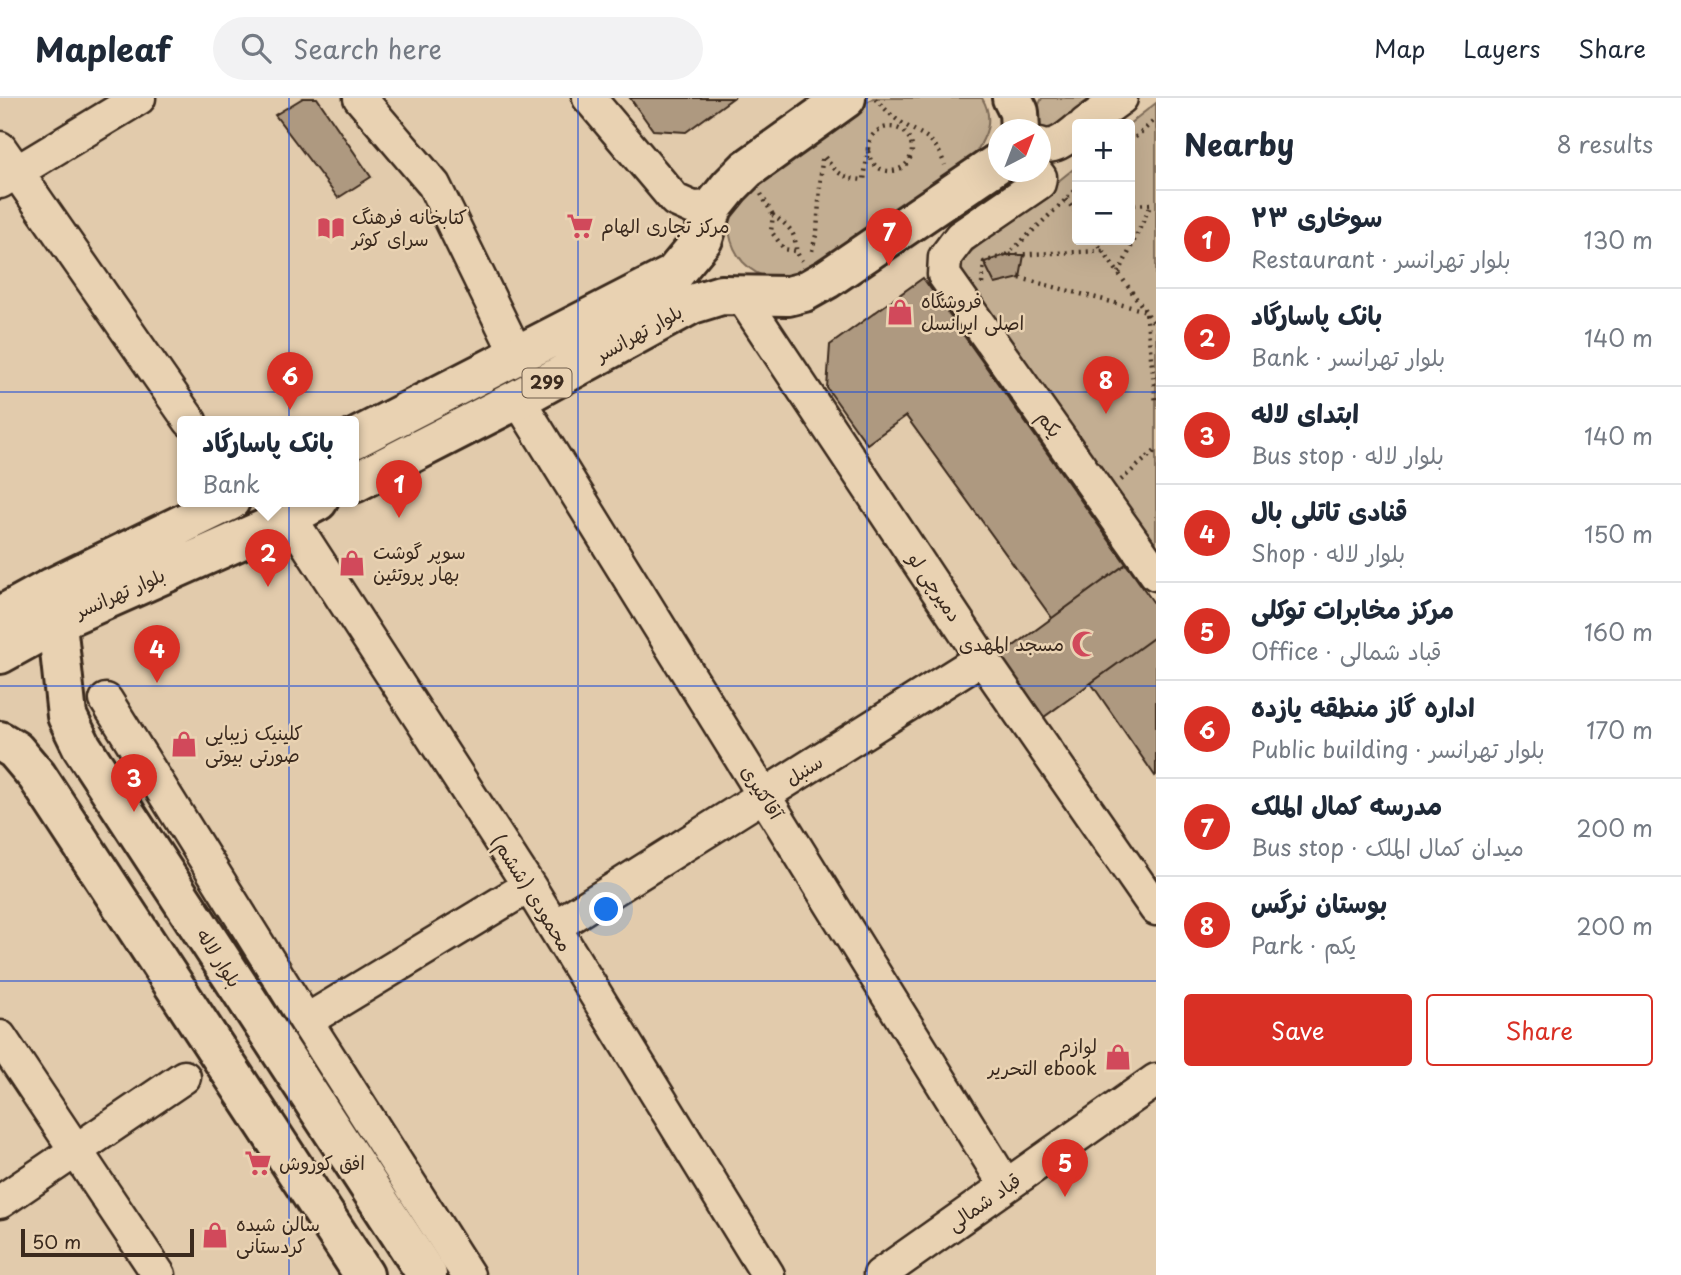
<!DOCTYPE html>
<html lang="en">
<head>
<meta charset="utf-8">
<style>
	:root { --surface:#fff; --page:#f2f2f3; --text:#1f2937; --muted:#747a83; --line:#e0e1e3; --accent:#d93025 }
	body { margin:0; font-family:"Playpen Sans","Playpen Sans Arabic",sans-serif; background:var(--page); color:var(--text) }
	.controls { position:absolute; right:21px; top:21px; display:grid; overflow:hidden; border-radius:7px; box-shadow:0 7px 28px #0002 }
	.controls button { width:63px; height:63px; display:grid; place-items:center; padding:0; border:0; border-bottom:2px solid var(--line); background:var(--surface); color:var(--text); font:35px sans-serif }
	.compass { position:absolute; left:988px; top:21px; width:63px; height:63px; border-radius:50%; background:var(--surface); box-shadow:0 7px 28px #0002; rotate:42deg }
	.scale { position:absolute; left:21px; bottom:18px; width:173px; box-sizing:border-box; padding-left:7px; border:4px solid #3b2a1e; border-top:0; font-size:19px; line-height:24px; white-space:nowrap; color:#3b2a1e; -webkit-text-stroke:5px #e9d2b2; paint-order:stroke }
	.you { position:absolute; left:607px; top:812px; width:24px; height:24px; margin:-18px; border:5px solid #fff; border-radius:50%; background:#1a73e8; box-shadow:0 0 0 10px #1a73e833 }
	.badge { display:grid; place-items:center; width:46px; height:46px; border-radius:50%; background:var(--accent); color:#fff; font-size:23px; font-weight:700 }
	.pin { position:absolute; translate:-50% -58px; filter:drop-shadow(0 2px 4px #0008) }
	.pin::after { content:''; position:absolute; top:37px; width:24px; height:21px; background:inherit; clip-path:polygon(0 0,100% 0,50% 100%) }
	.popup { position:absolute; left:177px; top:318px; width:182px; height:91px; box-sizing:border-box; display:grid; place-content:center; border-radius:7px; background:var(--surface); filter:drop-shadow(0 2px 5px #0005); font-size:23px; white-space:nowrap; color:var(--muted) }
	.popup b { font-size:26px; color:var(--text) }
	.popup::after { content:''; position:absolute; left:50%; top:100%; margin-left:-14px; border:14px solid transparent; border-top-color:var(--surface) }
	.list { margin:0; padding:0; list-style:none }
	h2 { display:flex; justify-content:space-between; align-items:center; height:91px; margin:0; padding:0 28px; font-size:30px }
	h2 small { font-size:23px; font-weight:400; color:var(--muted) }
	.list li { display:grid; grid-template-columns:46px 1fr auto; gap:21px; align-items:center; box-sizing:border-box; height:98px; padding:0 28px; border-top:2px solid var(--line) }
	.list b { display:block; font-size:26px; white-space:nowrap }
	.list p { margin:0; font-size:23px; white-space:nowrap; color:var(--muted) }
	.list em { font-size:23px; font-style:normal; color:var(--muted) }
	.actions { display:flex; gap:14px; padding:21px 28px }
	.actions a { flex:1; padding:16px 0; border:2px solid var(--accent); border-radius:7px; text-align:center; font-size:24px; color:var(--accent) }
	.actions .main { background:var(--accent); color:#fff }
	.icon { flex:none; width:38px; height:38px; fill:none; stroke:currentColor; stroke-width:2; stroke-linecap:round; stroke-linejoin:round }
	.map { position:relative; flex:none; width:1156px; height:1177px; overflow:hidden }
	header { display:flex; align-items:center; gap:42px; box-sizing:border-box; height:98px; padding:0 35px; background:var(--surface); border-bottom:2px solid var(--line) }
	header strong { font-size:33px }
	nav { display:flex; gap:38px; margin-inline-start:auto; font-size:24px }
	.search { width:490px; height:63px; background:var(--page); display:flex; align-items:center; gap:18px; box-sizing:border-box; padding:0 24px; border-radius:38px; color:var(--muted); font-size:26px }
	main { display:flex }
	aside { flex:1; background:var(--surface) }
	.map>svg:first-child { display:block }
	.green { fill:#c3ae92; stroke:#7f6c58; stroke-width:2 }
	.building { fill:#ae9980; stroke:#3b2a1e; stroke-width:2 }
	.lines { fill:none; stroke-linecap:round; stroke-linejoin:round }
	.minor-casing { stroke:#3b2a1e; stroke-width:37 }
	.major-casing { stroke:#3b2a1e; stroke-width:44 }
	.path { stroke:#3b2a1e; stroke-width:4.5; stroke-dasharray:2 5; stroke-linecap:butt }
	.minor { stroke:#e9d2b2; stroke-width:32 }
	.major { stroke:#e9d2b2; stroke-width:38 }
	.grid { fill:none; stroke:#1d4ed8; stroke-width:2; stroke-opacity:0.55 }
	.labels { text-anchor:middle; stroke-width:5; stroke-linejoin:round; paint-order:stroke }
	.shield { fill:#e9d2b2; stroke:#6f5c4a; stroke-width:2 }
	.shield-label { font-size:18px; font-weight:bold; fill:#3b2a1e }
	.poi-label { font-size:19px; fill:#3b2a1e; stroke:#e9d2b2; text-anchor:start }
	.street-label { font-size:19px; fill:#3b2a1e; stroke:#e9d2b2 }
</style>
</head>
<body>
<header>
<strong>Mapleaf</strong>
<div class="search"><svg class="icon" aria-label="search" viewBox="0 0 24 24"><circle cx="10" cy="10" r="6"/><path d="M15 15l6 6"/></svg>Search here</div>
<nav><a>Map</a><a>Layers</a><a>Share</a></nav>
</header>
<main>
<div class="map">
<svg width="1156" height="1177" viewBox="0 0 1156 1177">
	<rect width="100%" height="100%" fill="#e2cbac"/>
	<filter id="ink" filterUnits="userSpaceOnUse"><feTurbulence type="fractalNoise" baseFrequency=".0143" numOctaves="2"/><feDisplacementMap in="SourceGraphic" scale="14" xChannelSelector="R" yChannelSelector="G"/><feConvolveMatrix kernelMatrix="1 2 1 2 8 2 1 2 1" color-interpolation-filters="sRGB"/></filter>
	<g filter="url(#ink)">
		<path class="green" d="M873,0h109c13,22 4,38 -8,58l-167,117c-26,7 -43,11 -64,-11 -14,-16 -19,-41 -9,-60 4,-8 13,-13 20,-19 37,-31 79,-57 119,-85z
			M1042,0h55l-50,33 -8,-2 -4,-16z
			M1156,5v447l-203,-284 124,-100v74h53l-1,-116z"/>
		<path class="building" d="M303,0h14l54,79 -33,21 -63,-83z
			M630,0h103l-47,34 -33,-2z
			M1006,157h18l-4,23 -25,6 -11,-22z
			M923,180l203,286 -74,54 -146,-202 -39,28 -40,-56 3,-43z
			M1126,466l30,42v30l-112,81 -44,-61z
			M1156,538v139l-1,1 -64,-93z"/>
		<g class="lines">
			<g class="minor-casing">
				<path id="minor" d="M360,0l74,87 84,172
					M589,0l86,102 18,8 20,-1
					M1085,26l36,-26
					M1040,46c14,6 27,-6 37,-14
					M0,50l190,273
					M1036,74l4,5 -1,6 -79,54 -15,20 -1,18 212,299
					M0,84l139,-84
					M742,199l240,361 174,251
					M518,301l488,787
					M289,418l240,370 239,389
					M106,602l200,321 162,254
					M554,829l428,-269
					M306,923l223,-135
					M0,939l159,238
					M0,1104l184,-125
					M880,1177l276,-195"/>
			</g>
			<g class="major-casing">
				<path id="major" d="M1012,0l7,14 1,18
					M354,341l319,-164 30,-36 10,-32 17,-21 17,-17 99,-71
					M354,385l164,-84 174,-95 29,-9 67,1 16,-4 23,-13 171,-116
					M0,518l53,-29 177,-86
					M57,525l10,93 15,31 345,528
					M0,556l69,-38 196,-87 53,-28
					M0,643l15,9 22,26 327,499"/>
			</g>
			<path class="path" d="M875,1c8,7 15,16 24,22 26,18 33,11 46,44
				M868 51a22 22 0 1 1 44 0a22 22 0 1 1-44 0Z
				M1130,44l26,-23
				M761,96l12,21
				M1066,101l11,15
				M1095,142l61,86
				M795,153l-11,-2 -13,-18 2,-16c8,6 18,12 21,22 4,12 -1,11 8,24
				M812,153l5,-20 5,-73 2,-2c13,17 17,22 40,24l4,-31
				M1007,157l70,-66
				M1119,175l32,-69 -21,1
				M1020,180l126,33 10,92
				M982,186l2,-22 22,-7 97,-4
				M1121,382l35,-30"/>
			<use href="#minor" class="minor"/>
			<use href="#major" class="major"/>
		</g>
	</g>
	<path class="grid" d="M289,0v1177M578,0v1177M867,0v1177M0,294h1156M0,588h1156M0,883h1156"/>
	<defs>
		<g id="supermarket-bare" transform="scale(2.1)"><path d="M-6-5.5h2.5l.6 2H6L4.5 2H-2.5L-4.4-4H-6ZM-1.5 3.2a1.3 1.3 0 1 0 .1 0ZM3 3.2a1.3 1.3 0 1 0 .1 0Z" fill="#d1495b" stroke="#e9d2b2" stroke-width="2.5" paint-order="stroke"/></g>
		<g id="library-bare" transform="scale(2.1)"><path d="M-6-4Q-3-5.5-.7-3.5V5Q-3 3-6 4ZM6-4Q3-5.5 .7-3.5V5Q3 3 6 4Z" fill="#d1495b" stroke="#e9d2b2" stroke-width="2.5" paint-order="stroke"/></g>
		<g id="shop-bare" transform="scale(2.1)"><path d="M-5-2.5h2.3a2.7 3.5 0 0 1 5.4 0H5L5.5 6h-11ZM-1.5-2.5h3a1.5 2.3 0 0 0-3 0Z" fill="#d1495b" stroke="#e9d2b2" stroke-width="2.5" paint-order="stroke"/></g>
		<g id="mosque-bare" transform="scale(2.1)"><path d="M3.5-4.9A6 6 0 1 0 3.5 4.9A5 5 0 1 1 3.5-4.9Z" fill="#d1495b" stroke="#e9d2b2" stroke-width="2.5" paint-order="stroke"/></g>
	</defs>
	<g fill-rule="evenodd">
		<use href="#supermarket-bare" x="580" y="128"/>
		<use href="#library-bare" x="331" y="130"/>
		<use href="#shop-bare" x="900" y="214"/>
		<use href="#shop-bare" x="352" y="465"/>
		<use href="#mosque-bare" x="1085" y="546"/>
		<use href="#shop-bare" x="184" y="646"/>
		<use href="#shop-bare" x="1118" y="959"/>
		<use href="#supermarket-bare" x="258" y="1065"/>
		<use href="#shop-bare" x="215" y="1137"/>
	</g>
	<g class="labels">
		<rect class="shield" x="522.5" y="270.5" width="49" height="29" rx="5"/>
		<g class="shield-label">
			<text x="547" y="291">299</text>
		</g>
		<g class="poi-label">
			<text x="352" y="126">کتابخانه فرهنگ<tspan x="352" dy="22">سرای کوثر</tspan></text>
			<text x="601" y="135">مرکز تجاری الهام</text>
			<text x="921" y="210">فروشگاه<tspan x="921" dy="22">اصلی ایرانسل</tspan></text>
			<text x="373" y="461">سوپر گوشت<tspan x="373" dy="22">بهار پروتئین</tspan></text>
			<text x="1064" y="553" text-anchor="end">مسجد المهدی</text>
			<text x="205" y="642">کلینیک زیبایی<tspan x="205" dy="22">صورتی بیوتی</tspan></text>
			<text x="1097" y="955" text-anchor="end">لوازم<tspan x="1097" dy="22">التحریر ebook</tspan></text>
			<text x="279" y="1072">افق کوروش</text>
			<text x="236" y="1133">سالن شیده<tspan x="236" dy="22">کردستانی</tspan></text>
		</g>
		<g class="street-label">
			<text transform="translate(639 235) rotate(-29)" y="7">بلوار تهرانسر</text>
			<text transform="translate(1050 326) rotate(55)" y="7">یکم</text>
			<text transform="translate(935 489) rotate(56)" y="7">دمیرچی لو</text>
			<text transform="translate(120 495) rotate(-24)" y="7">بلوار تهرانسر</text>
			<text transform="translate(804 672) rotate(-32)" y="7">سنبل</text>
			<text transform="translate(762 694) rotate(58)" y="7">آقاکثیری</text>
			<text transform="translate(532 795) rotate(58)" y="7">محمودی (ششم)</text>
			<text transform="translate(219 860) rotate(57)" y="7">بلوار لاله</text>
			<text transform="translate(984 1104) rotate(-35)" y="7">قباد شمالی</text>
		</g>
	</g>
</svg>
<div class="controls">
<button>+</button>
<button>−</button>
</div>
<svg class="compass" viewBox="-18 -18 36 36"><path d="M0-13l5 13h-10z" fill="#e53935"/><path d="M0 13l5-13h-10z" fill="#747a83"/></svg>
<div class="scale">50 m</div>
<div class="you"></div>
<div class="pin badge" style="left:399px;top:420px">1</div>
<div class="pin badge" style="left:268px;top:489px">2</div>
<div class="popup"><b>بانک پاسارگاد</b>Bank</div>
<div class="pin badge" style="left:134px;top:714px">3</div>
<div class="pin badge" style="left:157px;top:585px">4</div>
<div class="pin badge" style="left:1065px;top:1099px">5</div>
<div class="pin badge" style="left:290px;top:312px">6</div>
<div class="pin badge" style="left:889px;top:168px">7</div>
<div class="pin badge" style="left:1106px;top:316px">8</div>
</div>
<aside>
<h2>Nearby<small>8 results</small></h2>
<ul class="list">
<li><span class="badge">1</span><div><b>سوخاری ۲۳</b><p>Restaurant · بلوار تهرانسر</p></div><em>130 m</em></li>
<li><span class="badge">2</span><div><b>بانک پاسارگاد</b><p>Bank · بلوار تهرانسر</p></div><em>140 m</em></li>
<li><span class="badge">3</span><div><b>ابتدای لاله</b><p>Bus stop · بلوار لاله</p></div><em>140 m</em></li>
<li><span class="badge">4</span><div><b>قنادی تاتلی بال</b><p>Shop · بلوار لاله</p></div><em>150 m</em></li>
<li><span class="badge">5</span><div><b>مرکز مخابرات توکلی</b><p>Office · قباد شمالی</p></div><em>160 m</em></li>
<li><span class="badge">6</span><div><b>اداره گاز منطقه یازده</b><p>Public building · بلوار تهرانسر</p></div><em>170 m</em></li>
<li><span class="badge">7</span><div><b>مدرسه کمال الملک</b><p>Bus stop · میدان کمال الملک</p></div><em>200 m</em></li>
<li><span class="badge">8</span><div><b>بوستان نرگس</b><p>Park · یکم</p></div><em>200 m</em></li>
</ul>
<div class="actions"><a class="main">Save</a><a>Share</a></div>
</aside>
</main>
</body>
</html>
